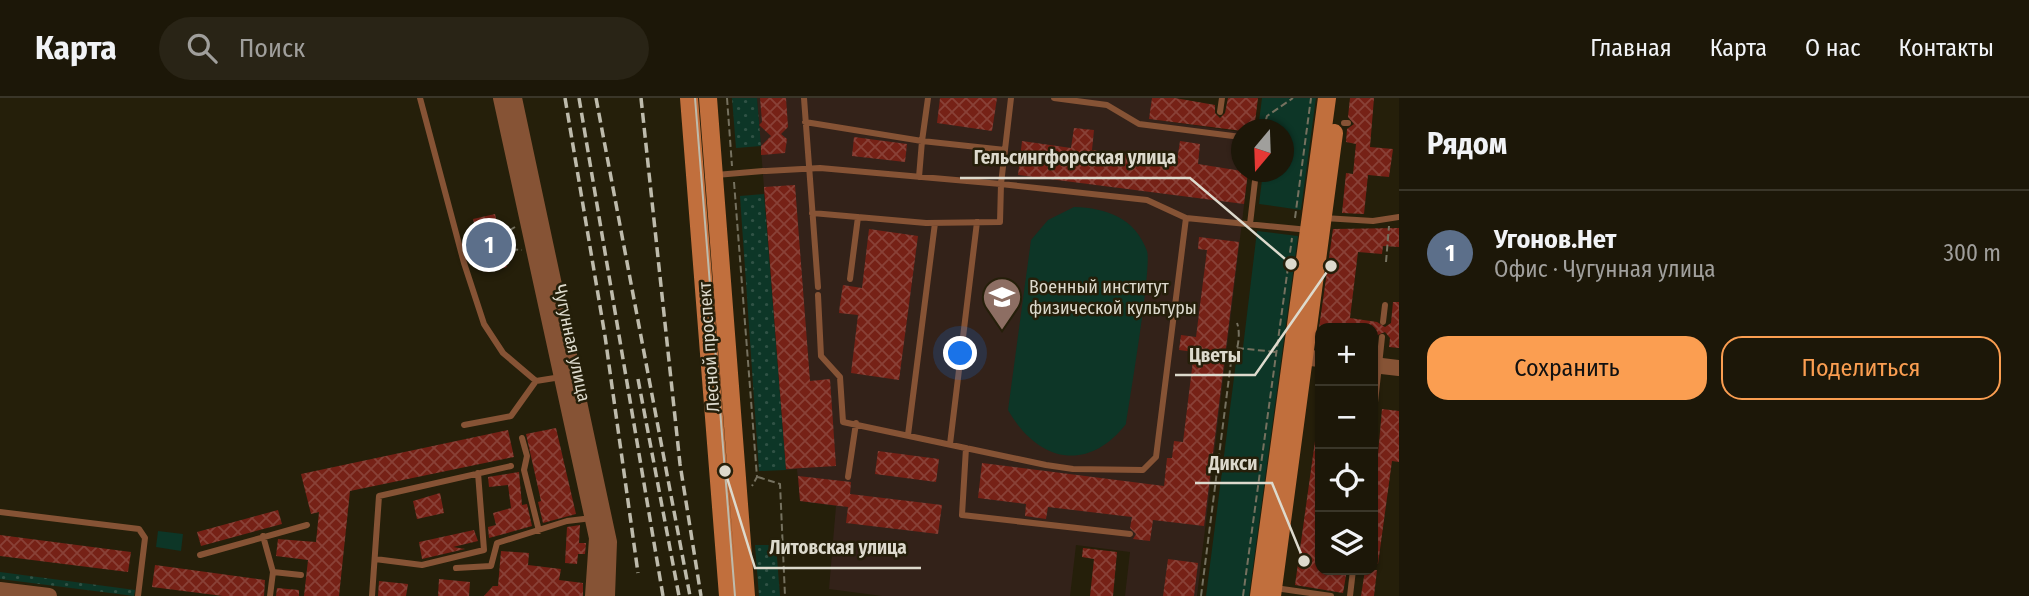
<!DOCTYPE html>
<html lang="ru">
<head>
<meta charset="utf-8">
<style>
	:root { --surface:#1c1708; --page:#292416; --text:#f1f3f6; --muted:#a09f9c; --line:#3a3629; --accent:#fb9e51 }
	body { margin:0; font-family:"Fira Sans Condensed",sans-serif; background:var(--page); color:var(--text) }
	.controls { position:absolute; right:21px; bottom:21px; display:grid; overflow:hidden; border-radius:14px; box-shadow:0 2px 5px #0004 }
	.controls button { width:63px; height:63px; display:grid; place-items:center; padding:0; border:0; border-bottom:2px solid var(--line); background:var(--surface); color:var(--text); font:35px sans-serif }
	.compass { position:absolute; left:1231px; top:21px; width:63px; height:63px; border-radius:50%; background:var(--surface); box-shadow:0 2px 5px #0004; rotate:199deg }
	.you { position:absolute; left:961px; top:256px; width:24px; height:24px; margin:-18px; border:5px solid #fff; border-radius:50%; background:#1a73e8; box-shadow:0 0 0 10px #1a73e833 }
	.badge { display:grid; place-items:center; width:46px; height:46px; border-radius:50%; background:var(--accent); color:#fff; font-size:23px; font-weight:700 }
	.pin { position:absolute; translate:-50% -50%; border:4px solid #fff; box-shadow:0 2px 7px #0006 }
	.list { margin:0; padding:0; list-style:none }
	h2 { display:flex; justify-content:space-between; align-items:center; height:91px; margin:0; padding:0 28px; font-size:30px }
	h2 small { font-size:23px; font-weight:400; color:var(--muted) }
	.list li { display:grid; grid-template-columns:46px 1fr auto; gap:21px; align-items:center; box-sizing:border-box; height:126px; padding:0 28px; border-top:2px solid var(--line) }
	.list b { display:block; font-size:26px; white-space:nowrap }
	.list p { margin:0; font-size:23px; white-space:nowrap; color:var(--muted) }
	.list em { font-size:23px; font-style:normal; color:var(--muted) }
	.actions { display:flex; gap:14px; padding:21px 28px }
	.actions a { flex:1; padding:16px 0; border:2px solid var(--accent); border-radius:21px; text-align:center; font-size:24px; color:var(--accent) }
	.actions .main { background:var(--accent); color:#111 }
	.icon { flex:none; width:38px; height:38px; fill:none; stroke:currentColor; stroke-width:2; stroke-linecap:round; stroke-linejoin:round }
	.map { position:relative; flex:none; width:1399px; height:498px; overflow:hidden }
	header { display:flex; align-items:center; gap:42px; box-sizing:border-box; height:98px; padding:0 35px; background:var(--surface); border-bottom:2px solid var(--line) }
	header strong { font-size:33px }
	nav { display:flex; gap:38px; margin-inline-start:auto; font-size:24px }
	.search { width:490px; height:63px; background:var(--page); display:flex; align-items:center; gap:18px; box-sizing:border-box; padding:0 24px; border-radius:38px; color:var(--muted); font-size:26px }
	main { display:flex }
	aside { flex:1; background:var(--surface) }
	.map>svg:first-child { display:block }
	.education { fill:#332219 }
	.grass { fill:url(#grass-dots) }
	.park { fill:#0d3627 }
	.building { fill:url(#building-cross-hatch) }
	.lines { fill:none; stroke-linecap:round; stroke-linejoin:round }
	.path { stroke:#75715f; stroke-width:2; stroke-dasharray:7 3.5; stroke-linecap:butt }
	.service { stroke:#865335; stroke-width:6 }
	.tertiary { stroke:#865335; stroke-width:16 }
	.secondary { stroke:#c16f3d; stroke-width:18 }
	.tram { stroke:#bebbac; stroke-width:2 }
	.rail { stroke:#bebbac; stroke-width:3.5; stroke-dasharray:10 5; stroke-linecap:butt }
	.labels { text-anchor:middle; stroke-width:5; stroke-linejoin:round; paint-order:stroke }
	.poi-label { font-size:18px; fill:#dddacd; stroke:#251f0a; text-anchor:start }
	.street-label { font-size:18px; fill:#dddacd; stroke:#251f0a }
	.leader { fill:none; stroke:#dddacd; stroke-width:2.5 }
	.callout-dot { fill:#dddacd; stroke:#251f0a; stroke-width:2.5 }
	.callout-label { font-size:19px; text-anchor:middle; font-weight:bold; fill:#dddacd; stroke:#251f0a; stroke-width:5; stroke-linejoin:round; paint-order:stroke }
</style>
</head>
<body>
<header>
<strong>Карта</strong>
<div class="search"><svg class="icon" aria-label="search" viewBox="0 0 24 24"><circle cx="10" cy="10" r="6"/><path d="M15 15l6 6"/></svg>Поиск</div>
<nav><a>Главная</a><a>Карта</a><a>О нас</a><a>Контакты</a></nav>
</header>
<main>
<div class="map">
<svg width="1399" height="498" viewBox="0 0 1399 498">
	<defs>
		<pattern id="grass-dots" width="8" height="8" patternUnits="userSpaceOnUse" patternTransform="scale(1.75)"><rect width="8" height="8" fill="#0d3627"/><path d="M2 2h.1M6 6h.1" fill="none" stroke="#305245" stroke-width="1.8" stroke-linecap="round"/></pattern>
		<pattern id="building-cross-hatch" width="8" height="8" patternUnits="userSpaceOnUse" patternTransform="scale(1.75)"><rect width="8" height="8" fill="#762116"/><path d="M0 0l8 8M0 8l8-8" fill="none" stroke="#894137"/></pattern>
	</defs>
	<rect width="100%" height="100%" fill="#251f0a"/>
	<path class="education" d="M757,0h395l-2,21 91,13v40h7l-51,424h-72l5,-44 -54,-7 -6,51h-188l-53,-7 7,-83 -36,-5 -3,-32 -11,1z"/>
	<path class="grass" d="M732,0h25l4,48 -25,2z
		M764,96l22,276 -27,1 -19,-275z
		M755,447h21l4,51h-21z
		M0,474l135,18 -1,6 -134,-17z"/>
	<path class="park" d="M1262,0h54l-15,112 -42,-6 4,-32h20v-42l-25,-1z
		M1074,109c33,1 61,11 73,44 5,15 -17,147 -21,173 -39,50 -89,37 -118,-14l23,-170 17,-20z
		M1257,133l41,5 -49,360h-43l30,-234 6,-6z
		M158,433l25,3 -2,17 -25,-4z"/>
	<path class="building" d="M760,0h26l2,29 -7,7 6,5 -2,14 -24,2v-9l10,-10 -12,-11 3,-3z
		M940,0h57l-5,33 -55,-8z
		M1152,0h23l40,7v8l5,5 5,-5 3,-15h30l-4,32 -12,1 -93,-12z
		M1350,0h24l-4,49 23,2 -4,28 -21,-2 -4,39 -22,-1 4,-40 7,1 3,-30 -10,-2 1,-13 7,-5 -6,-7z
		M1074,30l20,2 -2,20 85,11 3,-20 20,3 -2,20 50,8 -4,32 -226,-29 4,-34 49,7z
		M854,39l53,7 -2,18 -53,-6z
		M795,87l15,196 20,-2 6,87 -50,3 -22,-282z
		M495,116l12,53 -21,5 -13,-53z
		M1399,130v19l-16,-1 -1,8 -24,-2 -8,66 27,4 8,5 6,-4 2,-21h6v46l-10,-1 1,-9 -5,-6 -12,5v-9h-54l14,-99z
		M869,131l49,7 -19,144 -48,-7 7,-58 -19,-2 1,-9 3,-19 19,3z
		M1199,139l40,5 -35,284 -51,-6 -3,21 -17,-2 3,-5 -6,-6 2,-11 -84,-10 -2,12 -21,-3 1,-12 -48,-6 4,-35 182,23 3,-28h5l2,-17 9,1 11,-90 -15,-2 2,-15 15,2 11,-87 -9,-1z
		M1382,311l17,2v51l-7,-1 -14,103h-5v-53z
		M556,330l20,86 -33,9 -5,-21 3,-1 -15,-67z
		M508,332l6,27 -164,34 -11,105h-35l4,-36 -32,-4 2,-17 38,3 3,-30 -8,2 -10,-40z
		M1315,343l5,1v128h27l-4,23 -48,-8z
		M878,353l61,8 -3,23 -61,-8z
		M519,374l3,33 5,-1 5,22 -43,12 -1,-11 8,-2 -3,-12 18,-5 -3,-23 -19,2 -1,-10z
		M798,378l53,6 -1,12 92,11 -4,29 -92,-11 2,-16 -48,-6z
		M440,395l4,20 -27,6 -4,-18z
		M278,412l4,14 -81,22 -4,-14z
		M580,427l-1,18h7l-1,11h-7l-1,10 -12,-1 2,-36z
		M474,432l4,11 -25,6 12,2 -43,10 -3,-17z
		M0,437l131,17 -3,20 -128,-16z
		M1083,450l34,4 -4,44h-23l4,-37 -12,-2z
		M501,453l28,2 -1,12 33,4 -2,11 24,3v13h-99l9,-10h5z
		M1168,461l30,4 -4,33h-31z
		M155,467l110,15 -1,16h-41l-71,-9z
		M1365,472h12l-3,26h-13z
		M439,481l31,3 -1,14h-31z
		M379,483l29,3 -2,12h-28z
		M277,490l22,2v6h-23z"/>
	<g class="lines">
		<path class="path" d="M727,0l5,68
			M1263,32l4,-14 26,-18
			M734,84l23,295 -5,9
			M1295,120l16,-120
			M515,129l-10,6 -1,9 5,7 13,1
			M1386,164l3,-36
			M1237,250l39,4
			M758,379l22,7 5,112
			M1201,498l30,-234c7,-9 10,-29 6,-39
			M1243,498l49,-358"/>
		<path class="service" d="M420,0l44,165 20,61 19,29 33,28
			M804,0l14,189
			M1011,0l-10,86 146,16 39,18
			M1054,0l53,7 32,19 102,13
			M1220,14l2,-14
			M805,24l117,19 6,-43
			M1344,25h4
			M766,73l54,-3 181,16 -1,38 -74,1 -114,-10
			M716,77l47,-4
			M919,79l3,-36 83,9
			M1324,120l49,3 26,-4
			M1250,126l6,-52
			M850,181l8,-62
			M818,197l3,61 19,21 3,45 203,43 27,4 70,1 13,-13 30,-239 123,12
			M1383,224l2,-17
			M1373,323l9,-84
			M464,327l47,-9 25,-35 25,-4
			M908,337l27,-212
			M522,340l5,18 -3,14 15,61
			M950,346l27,-222
			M966,350l-4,67 168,19
			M848,379l8,-54
			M0,414l139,17 6,9 -7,58
			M263,438l10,36 -3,24
			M200,457l107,-30
			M375,461l47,6 62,-15 -6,-77
			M456,470l35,-2 6,-23 70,-22 25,-3
			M273,474l28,3
			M1275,490l56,8
			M372,498l7,-100 132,-30
			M1350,498l3,-26"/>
		<path class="tertiary" d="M501,0l96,440 -4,58
			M514,0l95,444 -2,54
			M1291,258l29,3
			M1373,267l26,3
			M0,492l49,6"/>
		<path class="secondary" d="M689,0l39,498
			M708,0l38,498
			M1259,498l68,-498
			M1272,498l62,-463"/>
		<path class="tram" d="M695,0l40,498"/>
		<path class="rail" d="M565,0l40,238 33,237
			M579,0l84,498
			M596,0l94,498
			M641,0l39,366 21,132
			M638,281l41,217"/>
	</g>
	<defs>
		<g id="university-pin" transform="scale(2.0125)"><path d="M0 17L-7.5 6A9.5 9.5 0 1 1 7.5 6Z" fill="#8d6e63" stroke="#251f0a"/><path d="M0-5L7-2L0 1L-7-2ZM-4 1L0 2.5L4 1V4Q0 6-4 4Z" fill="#fff"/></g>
	</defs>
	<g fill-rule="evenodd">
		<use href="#university-pin" x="1002" y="199"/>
	</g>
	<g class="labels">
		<g class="poi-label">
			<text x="1029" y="195">Военный институт<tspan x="1029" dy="21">физической культуры</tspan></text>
		</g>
		<g class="street-label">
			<text transform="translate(572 245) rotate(78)" y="6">Чугунная улица</text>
			<text transform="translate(709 249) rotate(-94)" y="6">Лесной проспект</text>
		</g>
	</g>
	<path class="leader" d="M1291 166L1190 80H960M1331 168L1255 277H1175M1304 463L1272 385H1195M725 373L755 470H921"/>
	<g class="callout-dot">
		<circle cx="1291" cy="166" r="7"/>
		<circle cx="1331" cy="168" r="7"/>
		<circle cx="1304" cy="463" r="7"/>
		<circle cx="725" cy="373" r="7"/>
	</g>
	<g class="callout-label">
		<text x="1075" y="66">Гельсингфорсская улица</text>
		<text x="1215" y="264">Цветы</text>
		<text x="1233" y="372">Дикси</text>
		<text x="838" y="456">Литовская улица</text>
	</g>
</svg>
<div class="controls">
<button>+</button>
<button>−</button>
<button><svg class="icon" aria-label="locate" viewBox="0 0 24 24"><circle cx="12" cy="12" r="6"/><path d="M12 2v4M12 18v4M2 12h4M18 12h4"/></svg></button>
<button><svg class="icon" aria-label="layers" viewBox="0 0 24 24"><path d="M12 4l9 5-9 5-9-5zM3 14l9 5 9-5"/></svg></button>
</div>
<svg class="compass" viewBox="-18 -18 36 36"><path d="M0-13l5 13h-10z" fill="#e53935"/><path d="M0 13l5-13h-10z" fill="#a09f9c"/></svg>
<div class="you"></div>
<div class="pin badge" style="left:489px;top:147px;background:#5c6f8a">1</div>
</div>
<aside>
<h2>Рядом<small></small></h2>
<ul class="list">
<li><span class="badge" style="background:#5c6f8a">1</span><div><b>Угонов.Нет</b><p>Офис · Чугунная улица</p></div><em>300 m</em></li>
</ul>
<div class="actions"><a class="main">Сохранить</a><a>Поделиться</a></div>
</aside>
</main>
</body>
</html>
